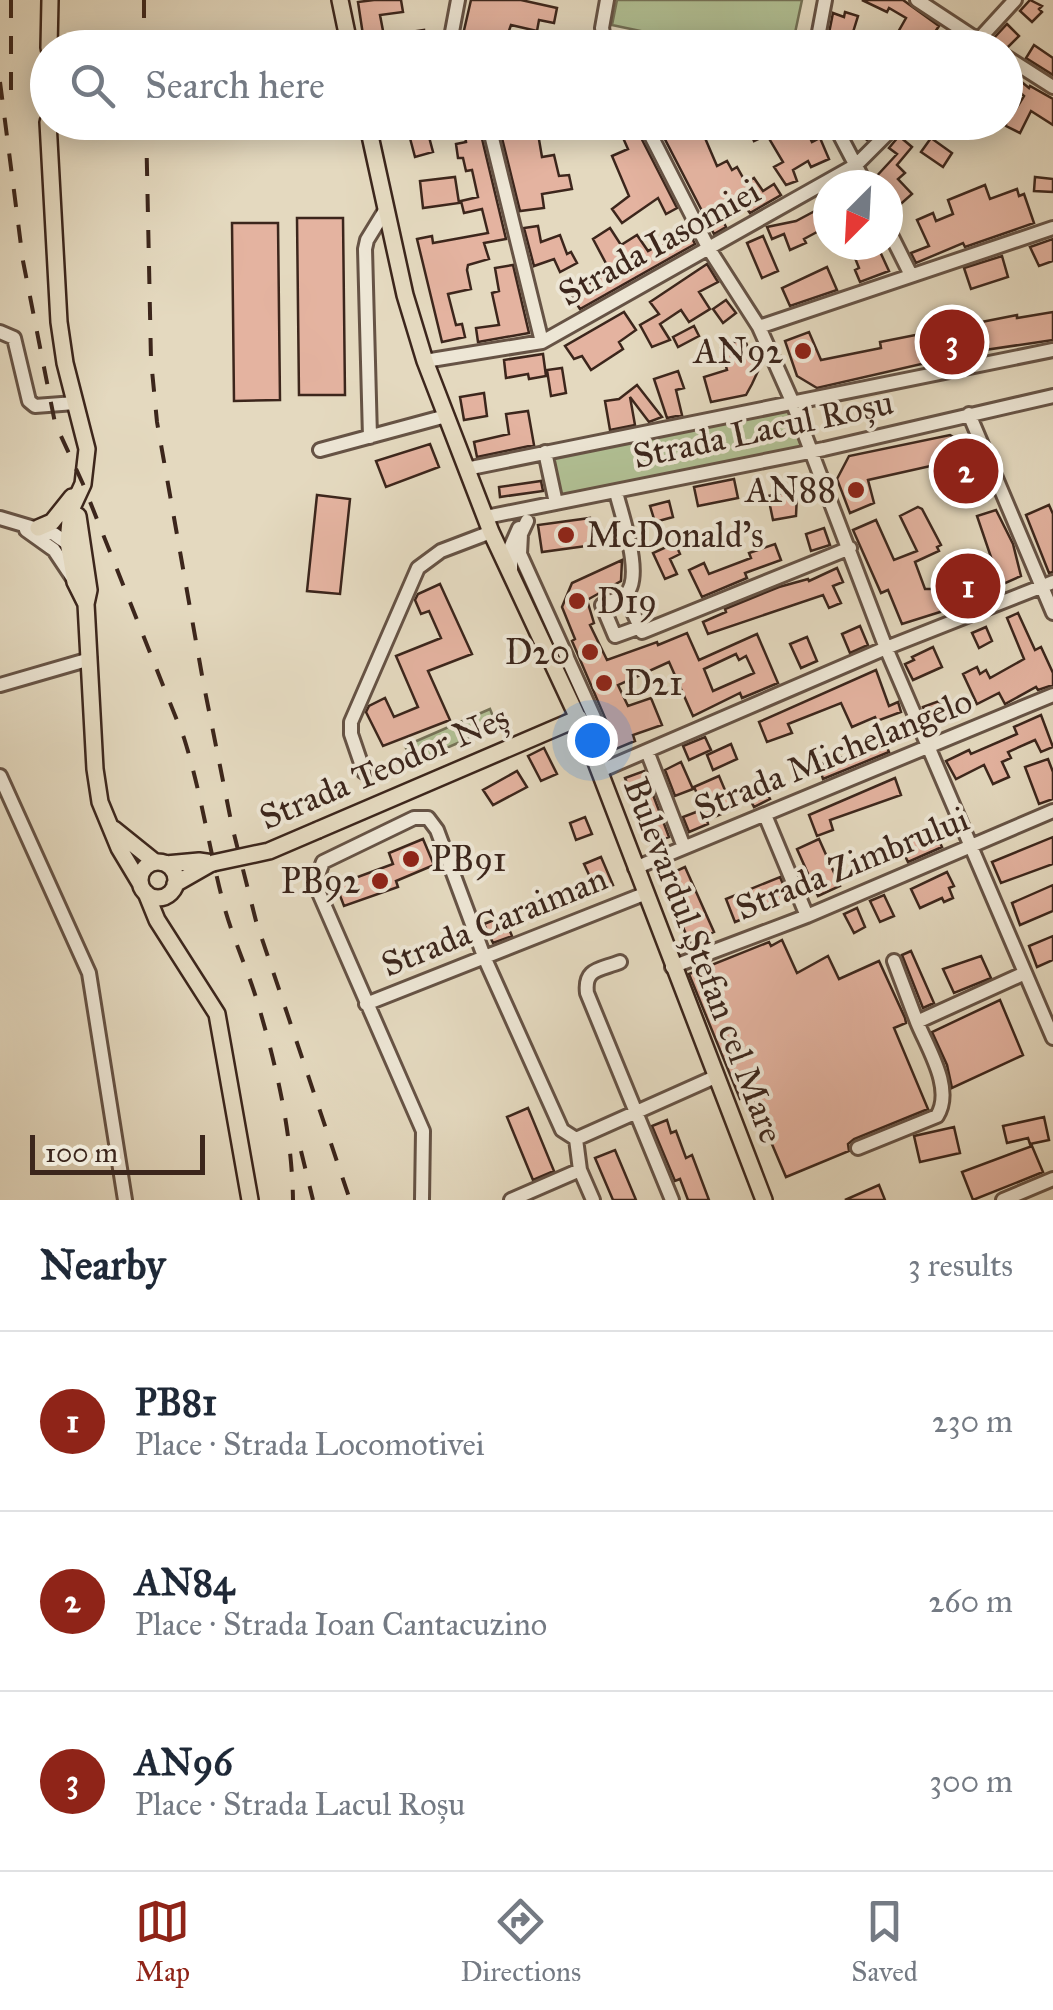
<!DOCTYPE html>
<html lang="en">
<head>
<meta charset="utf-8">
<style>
	:root { --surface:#fff; --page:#f6f6f7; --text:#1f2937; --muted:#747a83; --line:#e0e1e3; --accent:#8f2418 }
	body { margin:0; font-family:"IM FELL Great Primer",serif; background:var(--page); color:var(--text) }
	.compass { position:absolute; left:813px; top:170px; width:90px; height:90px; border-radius:50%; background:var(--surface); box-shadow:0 5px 25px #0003; rotate:204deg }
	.scale { position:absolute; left:30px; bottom:25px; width:175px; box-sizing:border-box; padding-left:10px; border:5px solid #3c261c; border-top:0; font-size:28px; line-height:35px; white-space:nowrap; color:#3c261c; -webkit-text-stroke:8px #ede6d5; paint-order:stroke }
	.you { position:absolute; left:592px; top:740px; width:35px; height:35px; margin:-25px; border:8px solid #fff; border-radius:50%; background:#1a73e8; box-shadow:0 0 0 15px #1a73e833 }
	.badge { display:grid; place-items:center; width:65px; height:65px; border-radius:50%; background:var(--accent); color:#fff; font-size:32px; font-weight:700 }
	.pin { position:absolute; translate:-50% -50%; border:5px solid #fff; box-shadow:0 2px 10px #0006 }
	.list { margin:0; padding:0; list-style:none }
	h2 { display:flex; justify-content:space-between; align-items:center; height:130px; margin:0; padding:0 40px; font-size:42px }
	h2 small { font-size:32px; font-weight:400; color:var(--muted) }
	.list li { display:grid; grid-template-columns:65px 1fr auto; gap:30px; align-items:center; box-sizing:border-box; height:180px; padding:0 40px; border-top:2px solid var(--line) }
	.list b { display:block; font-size:38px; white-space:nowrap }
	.list p { margin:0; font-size:32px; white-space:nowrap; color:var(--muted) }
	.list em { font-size:32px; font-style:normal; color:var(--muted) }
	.icon { flex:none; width:55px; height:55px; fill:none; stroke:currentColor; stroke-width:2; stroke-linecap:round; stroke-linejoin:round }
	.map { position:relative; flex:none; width:1053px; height:1200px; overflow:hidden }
	.search { position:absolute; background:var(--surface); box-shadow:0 5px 25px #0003; left:30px; right:30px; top:30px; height:110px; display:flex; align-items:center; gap:25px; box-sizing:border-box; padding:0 35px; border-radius:55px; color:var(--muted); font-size:38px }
	.sheet { height:670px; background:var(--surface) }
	nav { display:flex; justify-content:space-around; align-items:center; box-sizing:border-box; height:140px; border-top:2px solid var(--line); background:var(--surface); font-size:28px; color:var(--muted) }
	nav a { display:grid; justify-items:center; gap:5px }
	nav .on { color:var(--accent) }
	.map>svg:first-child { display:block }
	.green { fill:#b1c094; stroke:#767358; stroke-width:2.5 }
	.building { fill:#e4b3a0; stroke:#3c261c; stroke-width:2.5; fill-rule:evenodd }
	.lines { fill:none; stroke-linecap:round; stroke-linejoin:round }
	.minor-casing { stroke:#665345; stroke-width:18 }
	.major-casing { stroke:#3c261c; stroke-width:20 }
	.minor { stroke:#ede6d5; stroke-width:12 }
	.major { stroke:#e4d9bf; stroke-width:15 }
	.rail { stroke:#3c261c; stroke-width:4; stroke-dasharray:18 18; stroke-linecap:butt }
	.major-bridge-casing { stroke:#3c261c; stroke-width:20; stroke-linecap:butt }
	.major-bridge { stroke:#e4d9bf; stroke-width:15 }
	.poi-dot { fill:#8f2418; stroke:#ede6d5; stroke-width:4 }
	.labels { text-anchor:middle; stroke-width:8; stroke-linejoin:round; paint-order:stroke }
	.street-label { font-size:35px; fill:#3c261c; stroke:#ede6d5 }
	.poi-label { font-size:35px; fill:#3c261c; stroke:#ede6d5; text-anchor:end }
</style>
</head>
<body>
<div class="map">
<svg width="1053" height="1200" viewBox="0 0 1053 1200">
	<rect width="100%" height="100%" fill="#e4d9bf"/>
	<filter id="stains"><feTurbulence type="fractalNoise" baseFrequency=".002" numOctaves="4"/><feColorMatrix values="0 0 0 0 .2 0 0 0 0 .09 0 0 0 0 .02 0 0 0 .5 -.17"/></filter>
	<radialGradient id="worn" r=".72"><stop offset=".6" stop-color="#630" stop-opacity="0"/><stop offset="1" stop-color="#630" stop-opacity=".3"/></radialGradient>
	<path class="green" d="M617,0h185l-10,47h-76l-104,-22z
		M792,401l20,50 -256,52 -11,-51z
		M490,709l7,17 -85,37 -7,-17z"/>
	<path class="building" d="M374,0h27l2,12 -23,3 4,21 40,-6 1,18h-56l-2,-13h-4l-5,-33z
		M471,0h50l36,8 -3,15 -15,-3 -2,11 -26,-6 -8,23 -41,-9z
		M862,0h41l36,26 -6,9 19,13h-27l-16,-10 -6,10h-14l17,-30 -17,-10 -2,4z
		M1030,0l12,6 -3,3 3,3 -10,10 -12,-11z
		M845,12l13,4 -9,29 -12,-3 -1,6h-10l7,-35 11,4z
		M1007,24l12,12 -11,11h-4l-10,-9z
		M1034,45l19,13v17l-27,-17z
		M1006,69l23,19 1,-2 23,13v26l-22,-14 -11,22 -14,-7v-16l7,4 11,-18 -18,-16z
		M410,122h15l8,30 -18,5 -8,-30 4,-1z
		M463,122h15l28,117 -22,4 5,16 -21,6 -1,5 4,19 -23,5 8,31 6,-1 3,13 -23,5 -25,-103 15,-3 1,7 55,-10 -6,-24 -18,4 -3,-12 17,-4 -6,-27 -6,1 -3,-13h-5l-2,-14 10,-2z
		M498,122h38l6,35 12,-2 5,21 10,-1 3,14 -30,5 2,14 -24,3z
		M656,122h61l-15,9 15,35 10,-5 5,9 5,-3 9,16 8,-5 9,13 11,-7 7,11 -31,18 -5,-7 -22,15 3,6 -12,7z
		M746,122h56l10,20 8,-4 9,21 -18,8 -3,-6 -15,9 4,11 -11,4 -12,-18 9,-5 -16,-27 -13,6z
		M845,122h37l-15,18z
		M947,122h28l-14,14z
		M634,124l43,84 -11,6 -8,-16 -36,25 -10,-14 17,-13 -17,-40 16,-7 -8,-18z
		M899,136l13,11 -15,18 8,8 -7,6 14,15 -18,16 -6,-6v-19h-12l-2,-6 23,-25 -8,-6z
		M931,138l21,15 -9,14 -22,-15z
		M455,177l4,26 -36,5 -3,-27z
		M1035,177l18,2v13l-19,-1z
		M985,185l5,14 27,-10 2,7 5,-2 10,29 -69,24 -2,-4 -47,20 -5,-10 18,-7 -12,-26 16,-7 3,8 17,-7 -5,-14z
		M828,204v22l-24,13 2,4 -16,7 -6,-16 -12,5 -5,-12 29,-6z
		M297,218h46l2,177h-46z
		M232,223h46l2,177 -46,1z
		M538,226l3,16 19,-7 7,19 4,-2 6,11 -17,9 -6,-13 -20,7 -10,-38z
		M610,228l11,17 16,-10 11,16 39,-22 8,15 -115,65 -9,-14 39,-24 -17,-32z
		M763,236l15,35 -16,7 -15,-35z
		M1053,239v22l-14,5 -9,-19z
		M856,245h21l12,26 -29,11 -5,-12 4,-2 -8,-20z
		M1002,256l6,21 -37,12 -7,-21z
		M707,264l11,18 -19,10 11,17 -21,13 -8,-12 -21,14 10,16 -18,7 -12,-22 19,-11 -9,-12z
		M513,265l16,68 -51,9 -2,-14 23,-3 -7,-32 7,-2 -4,-23z
		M827,267l10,23 -47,16 -8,-18z
		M726,300l10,13 -13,10 -10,-14z
		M624,312l12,18 -17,12 4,7 -32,21 -9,-14 -8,3 -9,-13z
		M1053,312v28l-75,11 -161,37 -20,-12 -12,-35 24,-9 12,28 60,-12 -1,-6 137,-27v3z
		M694,326l5,10 -21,11 -5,-10z
		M744,338l14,33 -6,13 -6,11 -35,7 -7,-25 23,-7 -6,-22z
		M543,354l3,22 -17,3 -1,-5 -22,4 -2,-18z
		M562,368l4,25 -15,3 -4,-26z
		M678,371l6,17 -8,2 6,25 -15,3 -13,-39z
		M637,385l25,32 -13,5 -19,-25 5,28 -25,5 -5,-29 14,-2z
		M484,393l3,23 -23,4 -4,-23z
		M528,411l6,34 -57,12 -3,-15 35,-8 -3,-20z
		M950,435l22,13 14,37 -24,8 -13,-29 -14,1 -67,15 6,23 -24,10 -13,-34 12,-23z
		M430,444l9,23 -53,20 -10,-26z
		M734,479l4,19 -40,8 -4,-19z
		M541,481l2,10 -43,6 -1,-10z
		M789,492l1,4 7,-2 -1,22 -23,4 -5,-24z
		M317,495l33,4 -10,95 -33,-3z
		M669,501l4,16 -18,5 -5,-16z
		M1049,505l4,9v58l-4,1 -23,-58z
		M918,507l4,2 19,36 -4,2 2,4 -24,11 10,27h6l22,-9 -1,-3 41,-14 -16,-47 19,-6 17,34 8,32 -81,36 -38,12 -14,-34 -7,3 -28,-63 23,-10 18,40 23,-9 -17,-35z
		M590,518l4,27 -52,7 -4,-27z
		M824,528l6,17 -19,6 -5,-17z
		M675,543l5,11 -10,5 7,15 -12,5 -12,-26z
		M775,544l6,16 -36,13 2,5 -45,19 -13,-27 15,-7 5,11 42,-16 -2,-5z
		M622,560l-1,21 -34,19 7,23 -4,2 17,35 50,-18 1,3 29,-12 12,27 58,-26 21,49 -36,15 -2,-5 -47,23 -24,-54 -51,23 10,21 23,-8 11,27 -29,10 2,6 -24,10 -9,-19 4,-12 -34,-79 3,-2 -13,-32 10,-24zM736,654l3,6 7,-4 8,17 -41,18 -9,-22z
		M837,568l6,14 -10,4 8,17 -12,5 -6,-13 -115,39 -5,-12 23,-10 -1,-3 54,-22 29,-8 1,2z
		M440,584l32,70 -44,17 22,49 -67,26 -17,-34 3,-6 16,-8 9,19 24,-10 -22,-51 45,-18 -12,-27 -8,3 -6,-14 3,-6z
		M1018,613l17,37 6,-3 12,26v12l-15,5 -2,-3 -31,17 -6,-11 -22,11 -14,-30 14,-7 3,7 6,-4 4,8 34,-19 -17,-41z
		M860,626l8,19 -18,8 -8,-19z
		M986,627l6,14 -13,7 -7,-15z
		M807,637l10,24 -16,7 -11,-24z
		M933,647l9,20 -29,13 -8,-16 9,-4 -2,-3z
		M876,670l13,36 9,-4 3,10 -24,9 -2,-4 -23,10 -11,-24 -53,21 4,9 -25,9 -8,-20z
		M939,701l6,15 -16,6 -6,-15z
		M1041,715l12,32 -12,5 -6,-12 -27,12 3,6 -9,4 7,15 -16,7 -9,-19 -28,14 -10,-18 23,-11 2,4 46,-20 -3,-7z
		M705,737l6,13 -22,10 -6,-14z
		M883,738l6,14 -66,27 -4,-14 25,-8z
		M731,744l6,15 -24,11 -6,-15z
		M544,748l13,26 -16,7 -13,-25z
		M1048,759l5,13v27l-14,5 -14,-37z
		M681,762l12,27 -18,7 -10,-26z
		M517,771l10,16 -34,18 -10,-15z
		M644,771l25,66 -19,7 -25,-66z
		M719,776l14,33 -26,11 1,4 -19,8 -6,-15 21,-8 -10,-22z
		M895,778l6,17 -71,25 3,10 -16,6 -8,-21z
		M762,783l8,16 -16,8 -8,-16z
		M585,817l7,17 -16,6 -6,-17z
		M933,828l9,19 -34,15 -8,-17z
		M1053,837v27l-52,19 -9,-21z
		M423,839l11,26 -38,16 2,6 -54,19 -8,-21 57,-21 -4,-11z
		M819,839l21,47 -22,10 -21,-47z
		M601,857l12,28 -16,7 -13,-28z
		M685,867l29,65 -24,11 -29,-65z
		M947,872l7,14 -5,2 4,10 -9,4 -2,-4 -22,10 -9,-19z
		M780,877l10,23 -55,22 -9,-23z
		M1053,885v26l-33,14 -8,-22z
		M884,895l10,21 -14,6 -10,-21z
		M857,908l8,19 -11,6 -10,-19z
		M499,918l5,13 5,-2 3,7 -19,7 -9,-19z
		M1053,936v24l-16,7 -8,-21z
		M782,940l15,33 31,-17 11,23 40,-18 26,57 1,5 -12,5 34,81 -74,30 -6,5 1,7 -63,26 -35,-82 -11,4 -51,-125 80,-32 2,4z
		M911,951l23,52 -11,5 -21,-53z
		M981,956l10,22 -37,15 -11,-24z
		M1000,1000l23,55 -71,33 -5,-23 -15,-33z
		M528,1108l26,63 -21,9 -26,-63z
		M1044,1117l5,23 -19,4 -2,-6 -21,5 -4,-17z
		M667,1120l4,13 5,-2 10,27 6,-3 17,45h-21l-8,-21 -5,2 -23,-55z
		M954,1127l6,26 -40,9 -6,-26z
		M1032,1146l11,26 -70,28 -11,-28z
		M615,1150l21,50h-23l-18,-42z
		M879,1185l6,15h-40z"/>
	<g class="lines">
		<g class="minor-casing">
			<path id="minor" d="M917,0l73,48
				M449,48l9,-48
				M606,48l-4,-20 5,-28
				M816,48l9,-48
				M971,48l44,-48
				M1006,57l47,30
				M488,122l54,220
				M644,122l65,127 50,78 33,74 94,247 167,390
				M833,122l33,63
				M888,229l23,46
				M759,327l294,-99
				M0,332l14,6 15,63 6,5 40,-3
				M425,361l117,-19 314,-177 43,-43
				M969,414l84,199
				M370,437l-5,-188 2,-9 19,-31
				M320,450l126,-34
				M545,452l11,51
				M466,469l587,-119
				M616,492c5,22 29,87 9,103 -6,4 -16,7 -23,10l13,31 25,-9 2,5 208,-84
				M486,517l338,-68 229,-53
				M0,518l54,16 17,12
				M527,521l-6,13 -1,20 77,170
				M26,530l28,20 20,30
				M511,570v-24l8,-18
				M625,595l15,32
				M0,685l90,-26
				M647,751l37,96
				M600,771l286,-123 167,-66
				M364,772l-13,-38v-12l67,-154 23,-17 50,-19
				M0,776l89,197 36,227
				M765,815l42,101
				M635,868l418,-173
				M894,961l23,61
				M620,962c-20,8 -36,6 -33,31l85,207
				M672,967l135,-51 246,-105
				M366,1004l278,-110
				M576,1139l139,-62
				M576,1139l4,31 13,30
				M858,1148l79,-32c17,-27 -9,-67 -20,-94l108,-49
				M422,1200l1,-69 -104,-238 -1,-18 5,-13 91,-44h14l9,12 48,129 77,171 14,9
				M511,1200l69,-30
				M1003,1200l50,-21"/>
		</g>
		<g class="major-casing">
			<path id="major" d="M340,0l10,48
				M49,48l1,-48
				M48,122l11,200 6,41 22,86 -4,35 -12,26 -3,32 7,40 11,22
				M367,122l38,173 20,66 66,171 93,199 180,469
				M78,516l11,74 -3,14 9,165 5,33 19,46 21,35
				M38,528l14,-6 20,-25
				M114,829l41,33
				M318,830l261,-112
				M140 880a18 18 0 1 1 36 0a18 18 0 1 1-36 0Z
				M166,864l33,-3 14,2
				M175,884l35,-20
				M146,893l11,27 60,94 33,186"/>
		</g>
		<use href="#minor" class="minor"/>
		<use href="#major" class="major"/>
		<path class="rail" d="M11,0v100
			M144,0v48
			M0,82l23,179 32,162 28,61 101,254c17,54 25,110 39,164 9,35 25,68 35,102 19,64 34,130 35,196
			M146,122l5,238 6,62 46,259 29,145 24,95 94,279
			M301,1151l12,49"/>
		<g class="major-bridge-casing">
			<path id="major-bridge" d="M213,863l56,-12 49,-21"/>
		</g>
		<use href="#major-bridge" class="major-bridge"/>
	</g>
	<g class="poi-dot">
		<circle cx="803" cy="351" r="10"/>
		<circle cx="856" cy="490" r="10"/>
		<circle cx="566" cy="535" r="10"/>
		<circle cx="577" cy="601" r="10"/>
		<circle cx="590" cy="652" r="10"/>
		<circle cx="604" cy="683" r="10"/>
		<circle cx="411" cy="859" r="10"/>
		<circle cx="380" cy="881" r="10"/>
	</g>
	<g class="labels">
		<g class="street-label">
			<text transform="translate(659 242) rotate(-29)" y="12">Strada Iasomiei</text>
			<text transform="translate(763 429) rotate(-12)" y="12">Strada Lacul Roșu</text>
			<text transform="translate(833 754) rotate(-22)" y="12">Strada Michelangelo</text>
			<text transform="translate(384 767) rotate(-23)" y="12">Strada Teodor Neș</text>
			<text transform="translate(852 863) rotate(-22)" y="12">Strada Zimbrului</text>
			<text transform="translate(494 921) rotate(-22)" y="12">Strada Caraiman</text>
			<text transform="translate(704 960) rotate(69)" y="12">Bulevardul Ștefan cel Mare</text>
		</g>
		<g class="poi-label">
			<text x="783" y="363">AN92</text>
			<text x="836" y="502">AN88</text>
			<text x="586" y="547" text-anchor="start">McDonald's</text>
			<text x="597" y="613" text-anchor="start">D19</text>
			<text x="570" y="664">D20</text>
			<text x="624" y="695" text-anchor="start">D21</text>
			<text x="431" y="871" text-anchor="start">PB91</text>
			<text x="360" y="893">PB92</text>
		</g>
	</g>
	<rect width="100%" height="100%" filter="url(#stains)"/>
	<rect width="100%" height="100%" fill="url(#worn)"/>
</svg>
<svg class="compass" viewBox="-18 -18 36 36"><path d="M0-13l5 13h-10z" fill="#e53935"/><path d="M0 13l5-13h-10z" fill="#747a83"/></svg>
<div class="scale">100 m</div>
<div class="you"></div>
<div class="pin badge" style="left:968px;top:586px">1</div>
<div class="pin badge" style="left:966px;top:471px">2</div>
<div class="pin badge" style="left:952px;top:342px">3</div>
<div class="search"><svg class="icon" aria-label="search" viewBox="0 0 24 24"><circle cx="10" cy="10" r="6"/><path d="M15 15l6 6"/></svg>Search here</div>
</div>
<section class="sheet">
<h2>Nearby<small>3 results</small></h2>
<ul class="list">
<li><span class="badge">1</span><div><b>PB81</b><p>Place · Strada Locomotivei</p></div><em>230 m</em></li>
<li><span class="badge">2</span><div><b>AN84</b><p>Place · Strada Ioan Cantacuzino</p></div><em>260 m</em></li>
<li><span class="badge">3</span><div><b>AN96</b><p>Place · Strada Lacul Roșu</p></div><em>300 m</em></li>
</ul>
</section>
<nav>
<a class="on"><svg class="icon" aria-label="map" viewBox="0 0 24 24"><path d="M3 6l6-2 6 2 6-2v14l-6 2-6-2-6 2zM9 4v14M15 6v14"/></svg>Map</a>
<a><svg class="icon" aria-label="directions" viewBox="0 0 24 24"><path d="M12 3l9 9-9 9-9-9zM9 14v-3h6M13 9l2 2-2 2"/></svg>Directions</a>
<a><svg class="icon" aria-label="saved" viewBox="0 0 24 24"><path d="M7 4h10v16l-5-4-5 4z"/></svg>Saved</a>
</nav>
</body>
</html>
